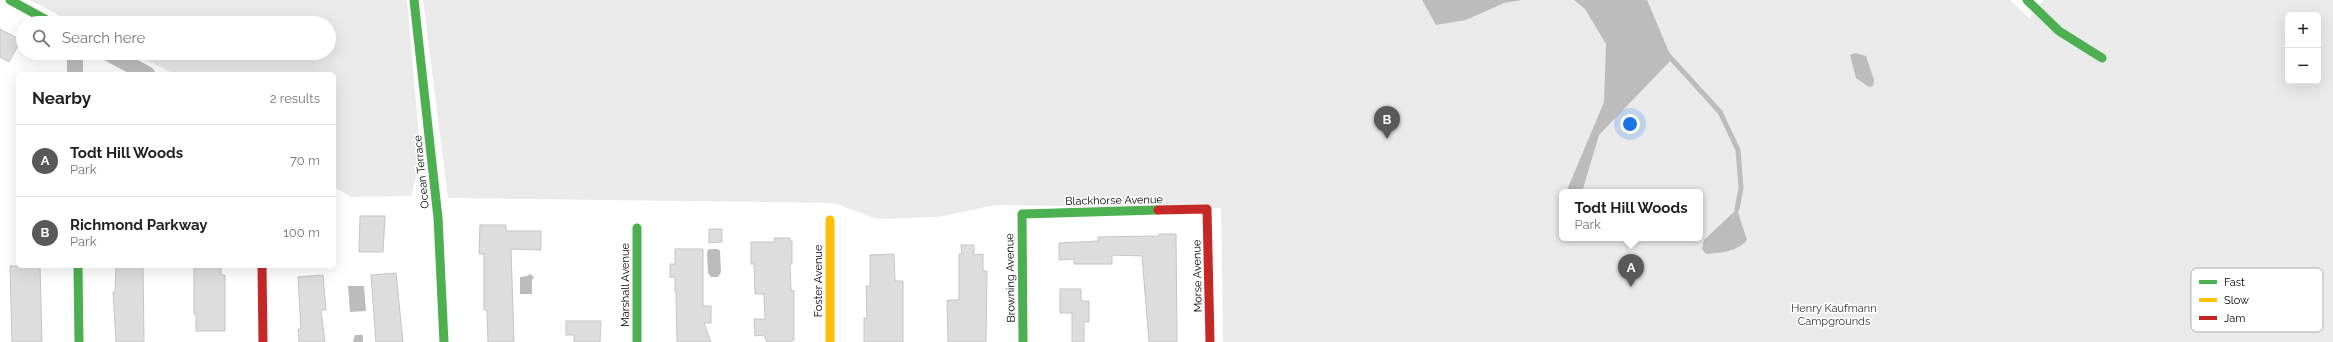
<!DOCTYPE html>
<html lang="en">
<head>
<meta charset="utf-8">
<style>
	:root { --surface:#fff; --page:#f6f6f6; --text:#222; --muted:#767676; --line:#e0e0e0; --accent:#595959 }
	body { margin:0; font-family:Raleway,sans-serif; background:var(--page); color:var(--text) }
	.controls { position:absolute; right:12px; top:12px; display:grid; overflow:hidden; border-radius:6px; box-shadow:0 4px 16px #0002 }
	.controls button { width:36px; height:36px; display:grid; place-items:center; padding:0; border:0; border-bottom:1px solid var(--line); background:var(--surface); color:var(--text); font:20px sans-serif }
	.you { position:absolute; left:1630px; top:124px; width:14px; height:14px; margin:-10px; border:3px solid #fff; border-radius:50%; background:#1a73e8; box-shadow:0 0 0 6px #1a73e833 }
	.badge { display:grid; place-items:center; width:26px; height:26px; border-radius:50%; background:var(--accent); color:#fff; font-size:13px; font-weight:700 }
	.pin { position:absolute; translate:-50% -33px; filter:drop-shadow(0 1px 2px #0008) }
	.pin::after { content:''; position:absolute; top:21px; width:14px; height:12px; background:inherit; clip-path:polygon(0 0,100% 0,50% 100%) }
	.popup { position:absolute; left:1559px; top:189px; width:144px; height:52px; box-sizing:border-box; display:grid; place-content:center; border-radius:6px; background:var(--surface); filter:drop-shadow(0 1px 3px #0005); font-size:13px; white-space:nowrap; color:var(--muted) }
	.popup b { font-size:15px; color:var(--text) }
	.popup::after { content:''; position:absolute; left:50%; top:100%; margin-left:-8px; border:8px solid transparent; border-top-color:var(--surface) }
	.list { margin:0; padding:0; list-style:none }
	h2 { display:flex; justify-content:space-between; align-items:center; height:52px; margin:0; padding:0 16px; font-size:17px }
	h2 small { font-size:13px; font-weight:400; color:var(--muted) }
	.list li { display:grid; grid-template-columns:26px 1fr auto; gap:12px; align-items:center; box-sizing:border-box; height:72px; padding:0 16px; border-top:1px solid var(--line) }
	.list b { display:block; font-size:15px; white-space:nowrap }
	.list p { margin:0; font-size:13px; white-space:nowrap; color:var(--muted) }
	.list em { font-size:13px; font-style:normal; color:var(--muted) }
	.icon { flex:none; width:22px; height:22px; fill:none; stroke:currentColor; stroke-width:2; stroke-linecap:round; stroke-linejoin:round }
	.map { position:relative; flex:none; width:2333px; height:342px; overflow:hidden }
	.search { position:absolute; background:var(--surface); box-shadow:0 4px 16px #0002; left:16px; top:16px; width:320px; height:44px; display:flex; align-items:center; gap:10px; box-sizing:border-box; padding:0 14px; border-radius:22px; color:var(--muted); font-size:15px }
	.panel { position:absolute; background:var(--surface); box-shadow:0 4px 16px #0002; left:16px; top:72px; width:320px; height:196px; border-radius:6px }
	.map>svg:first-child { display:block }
	.green { fill:#eaeaea; fill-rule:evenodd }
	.water { fill:#bcbcbc }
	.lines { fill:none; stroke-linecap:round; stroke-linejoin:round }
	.stream { stroke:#bcbcbc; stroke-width:5 }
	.building { fill:#ddd; stroke:#c5c5c5 }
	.street { stroke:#bebebe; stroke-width:16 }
	.fast { stroke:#4caf50; stroke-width:9 }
	.slow { stroke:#ffc107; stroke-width:9 }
	.jam { stroke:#c62828; stroke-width:9 }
	.labels { text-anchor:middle; stroke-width:3.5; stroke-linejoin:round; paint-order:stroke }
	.street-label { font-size:11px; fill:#000; stroke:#fff }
	.park-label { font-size:11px; fill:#303030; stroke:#fff }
	.key { fill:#fff; stroke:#b2b2b2; stroke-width:1 }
	.key-label { font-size:11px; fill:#000 }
</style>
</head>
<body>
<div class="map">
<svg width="2333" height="342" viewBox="0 0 2333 342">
	<rect width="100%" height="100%" fill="#fff"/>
	<path class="green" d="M30,0h377l14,159 -10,37 -60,1 -17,-10v-113h-160l-41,-21h196v-30h-255z
		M423,0h1587l19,18 14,-18h290v342h-1110l-2,-134 -226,-3 -56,12 -62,2 -43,-16 -386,-5zM2288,15h30v66h-30zM1562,192h138v46h-138z"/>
	<path class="water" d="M1422,0h100l-18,3 -38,17 -30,5z
		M1574,0h73l25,59 -73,76 -17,57h-15v-2l37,-88 2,-58 -21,-35z
		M1855,53l11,3 8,24 -1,6 -4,1 -13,-9 -6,-23z
		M1737,209l10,31c-10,12 -27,13 -41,14l-4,-5 2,-9z
		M709,249h9l2,2 1,21 -3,5h-7l-3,-4 -1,-21z
		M530,274l4,3 -2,3v14h-12v-17l7,-1z
		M364,286l2,25 -16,1 -2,-26z
		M355,335h8v7h-10z"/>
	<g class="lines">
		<path class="stream" d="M1668,55l52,57 18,38 3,38 -4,21"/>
	</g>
	<path class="building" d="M0,29l21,11 -12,22 -9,-5z
		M360,216h25l-2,36h-24z
		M480,225h26v6h35v19l-30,-1 3,93h-26l-1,-32h-3v-56h-5z
		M709,229h13v13l-13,1z
		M1159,234h17l1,108h-28l-7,-86 -30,-1v9h-38v-5l-15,1v-17l40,-2 -1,-4 61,-1z
		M774,238h16v3h2v23h-2l1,27h3v49l-4,2h-23l-3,-7 -9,1 -1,-17h11l-1,-25h-9l-1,-30h-3v-22h24z
		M961,245h13v10l9,-1v17h4l-1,71h-38l-1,-42h12v-46h3z
		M675,249h28v57h8v17h-7l7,19h-34l-1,-50h-1v-15h-5v-13h5z
		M894,254l1,27h8v61h-39v-24h3l-1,-32h4v-31z
		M10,266h30l2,76h-30z
		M116,266h27l1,76h-28l-3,-50h2z
		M194,266h27v9h4v56h-29v-17h-2z
		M396,273l7,69h-27l-5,-67z
		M323,275l3,35h-5l4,32h-26l-1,-13h3l-3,-52z
		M1060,289h21v12h8v21h-5v20h-12v-29h-12z
		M566,321h35l-1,21h-26v-7h-8z"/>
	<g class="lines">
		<path class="street" d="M75,53v21
			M108,53l39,21"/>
		<path class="fast" d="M10,0l42,23
			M414,0l24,218 6,124
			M2027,0l32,31 43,27
			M637,228v114
			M78,266l1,76
			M1023,342l-1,-128 136,-4"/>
		<path class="slow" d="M830,220v122"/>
		<path class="jam" d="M1158,210l49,-1 3,133
			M262,266l1,76"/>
	</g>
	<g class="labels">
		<g class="street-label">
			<text transform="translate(421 172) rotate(-96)" y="4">Ocean Terrace</text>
			<text transform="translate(1114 200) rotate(-1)" y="4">Blackhorse Avenue</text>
			<text transform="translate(1197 276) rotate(-91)" y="4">Morse Avenue</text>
			<text transform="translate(1010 278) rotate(-91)" y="4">Browning Avenue</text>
			<text transform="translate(818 281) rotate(-90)" y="4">Foster Avenue</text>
			<text transform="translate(625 285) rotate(-90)" y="4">Marshall Avenue</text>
		</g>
		<g class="park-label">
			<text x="1834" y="312">Henry Kaufmann<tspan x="1834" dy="13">Campgrounds</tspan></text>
		</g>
	</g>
	<rect x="2191" y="268" width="132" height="64" rx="6" class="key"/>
	<rect x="2199" y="280" width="18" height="4" fill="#4caf50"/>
	<rect x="2199" y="298" width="18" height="4" fill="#ffc107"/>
	<rect x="2199" y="316" width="18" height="4" fill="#c62828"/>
	<g class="key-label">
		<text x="2224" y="286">Fast</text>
		<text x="2224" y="304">Slow</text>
		<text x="2224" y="322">Jam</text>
	</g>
</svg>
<div class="controls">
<button>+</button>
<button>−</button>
</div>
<div class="you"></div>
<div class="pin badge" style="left:1631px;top:287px">A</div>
<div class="popup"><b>Todt Hill Woods</b>Park</div>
<div class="pin badge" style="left:1387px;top:139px">B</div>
<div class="search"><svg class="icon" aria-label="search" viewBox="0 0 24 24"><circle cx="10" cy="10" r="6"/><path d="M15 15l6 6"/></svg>Search here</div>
<section class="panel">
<h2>Nearby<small>2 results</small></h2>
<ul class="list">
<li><span class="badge">A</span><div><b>Todt Hill Woods</b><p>Park</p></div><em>70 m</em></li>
<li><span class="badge">B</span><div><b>Richmond Parkway</b><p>Park</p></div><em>100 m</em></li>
</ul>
</section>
</div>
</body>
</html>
